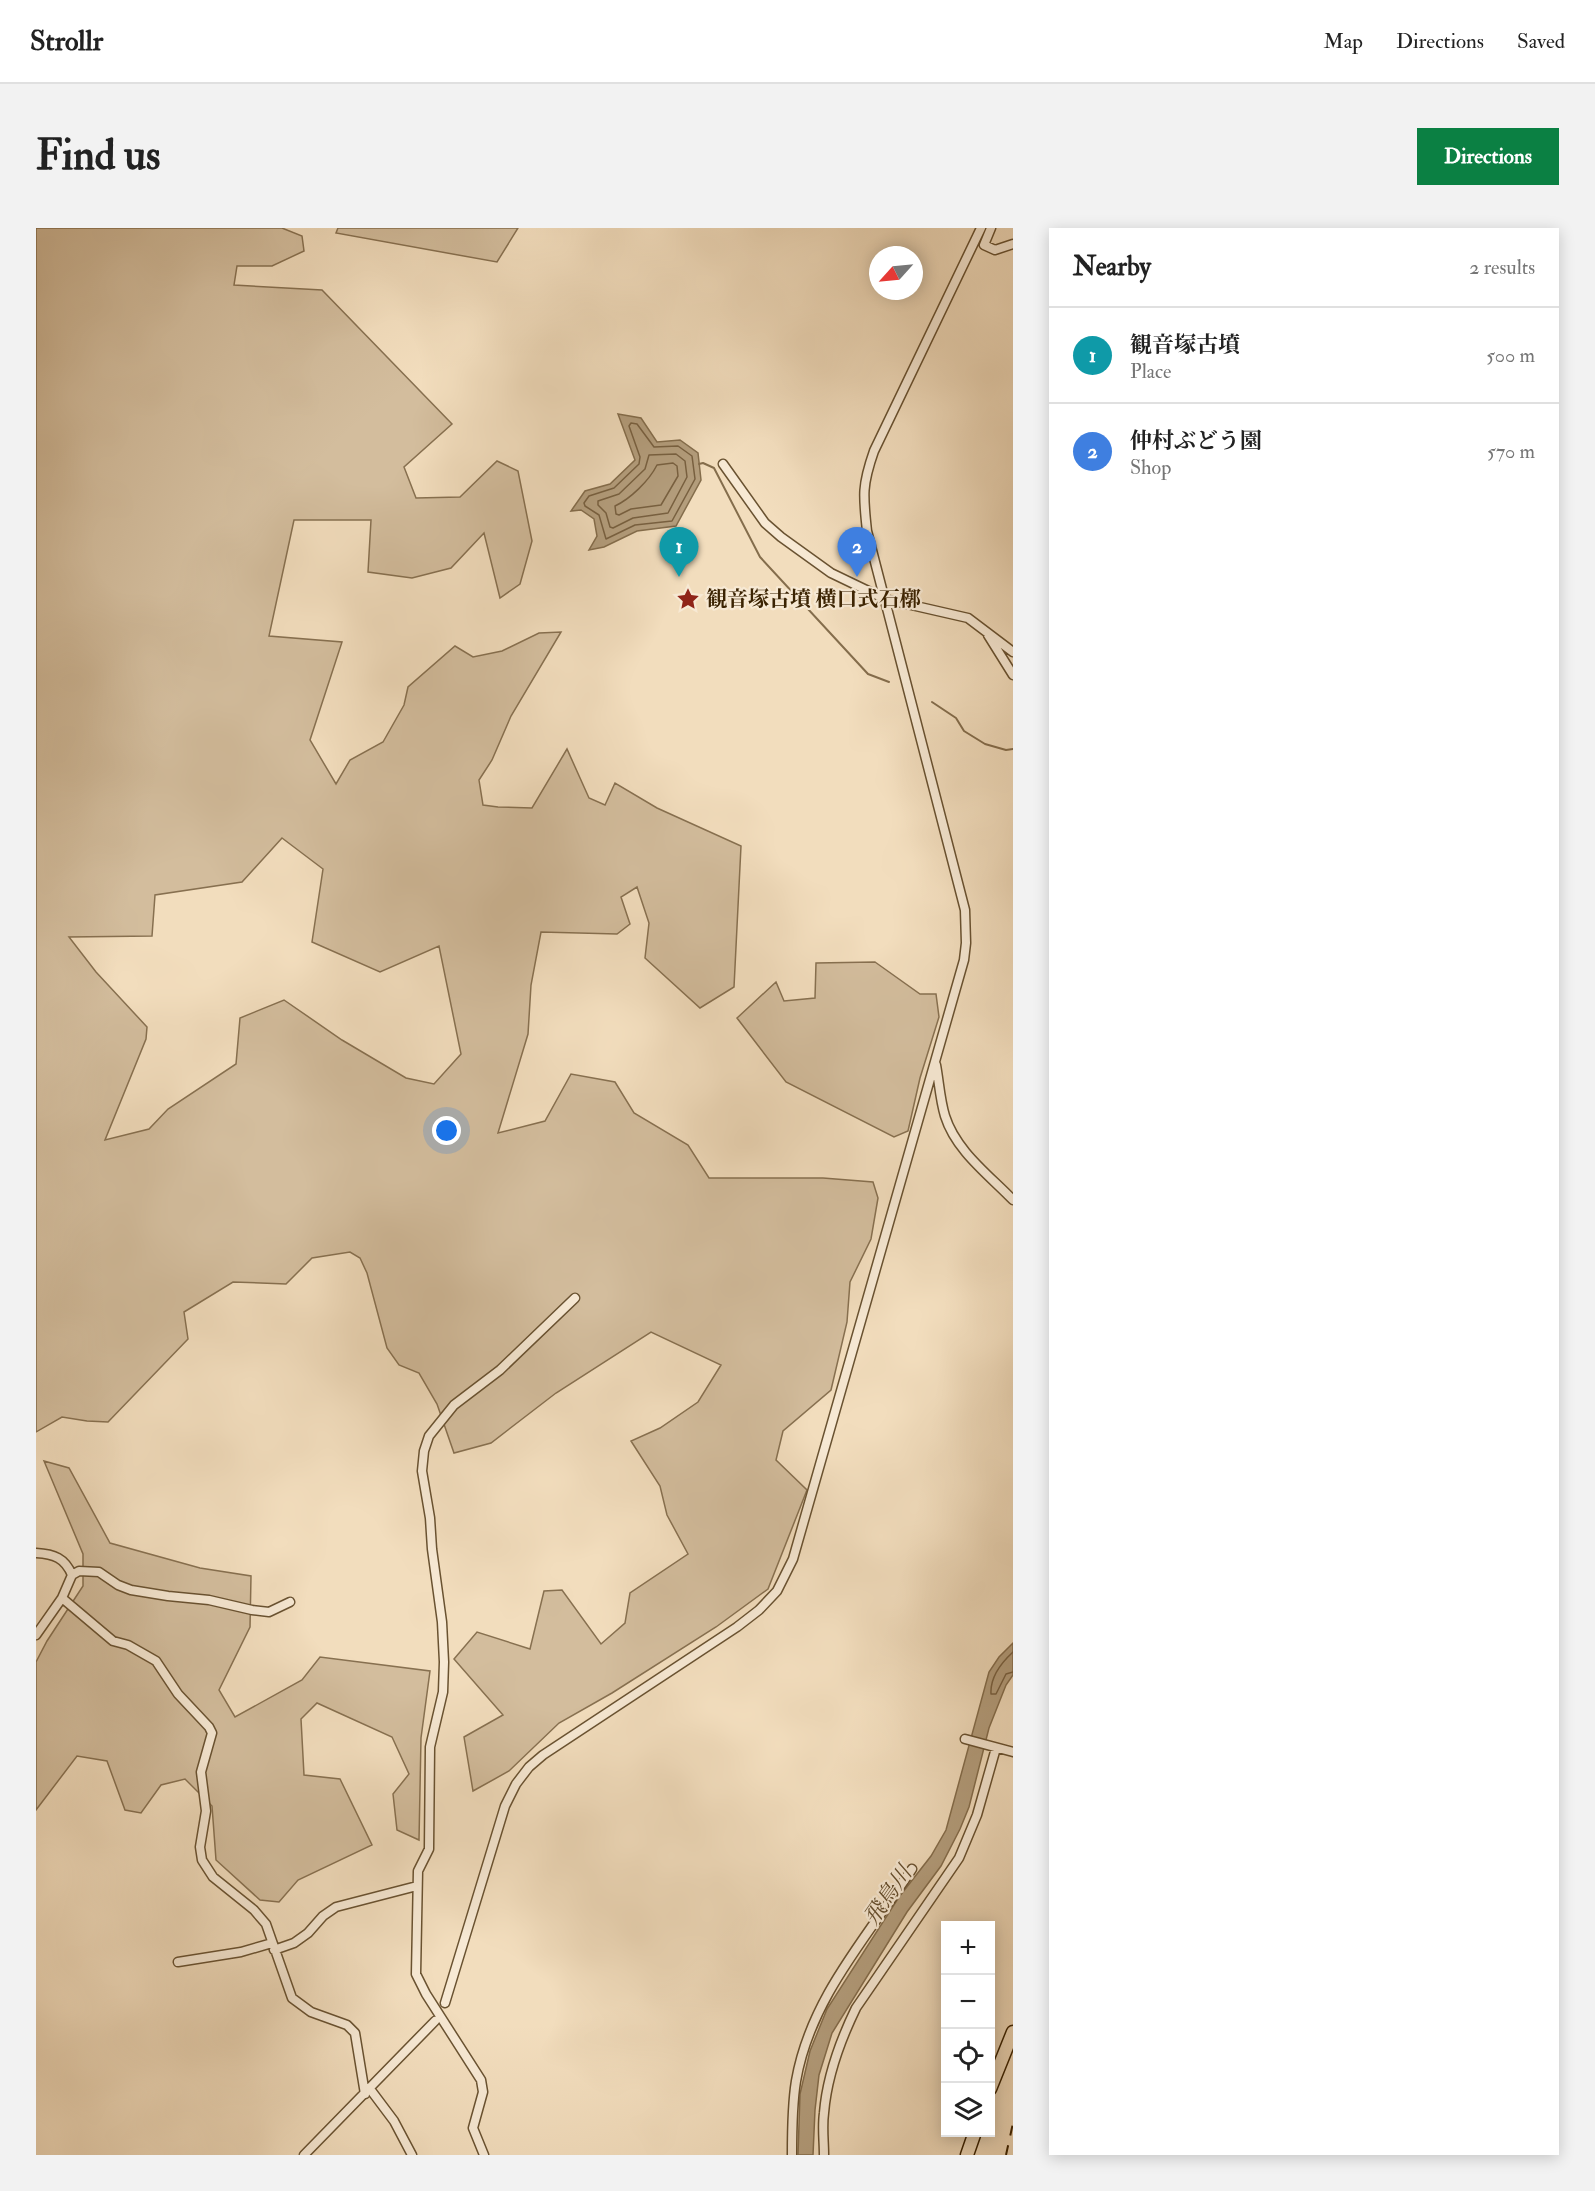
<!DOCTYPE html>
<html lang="en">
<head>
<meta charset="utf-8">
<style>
	:root { --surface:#fff; --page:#f2f2f2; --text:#222; --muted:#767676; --line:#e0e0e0; --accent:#0b8043 }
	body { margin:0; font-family:"IM FELL Double Pica","Noto Serif JP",serif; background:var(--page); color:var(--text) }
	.controls { position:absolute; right:18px; bottom:18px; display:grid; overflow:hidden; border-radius:0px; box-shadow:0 3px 15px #0003 }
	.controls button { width:54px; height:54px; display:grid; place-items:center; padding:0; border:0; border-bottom:2px solid var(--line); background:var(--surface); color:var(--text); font:30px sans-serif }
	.compass { position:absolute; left:833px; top:18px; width:54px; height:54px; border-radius:50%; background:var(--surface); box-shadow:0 3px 15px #0003; rotate:243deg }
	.you { position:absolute; left:411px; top:903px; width:21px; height:21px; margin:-15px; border:4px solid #fff; border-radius:50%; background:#1a73e8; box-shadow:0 0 0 9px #1a73e833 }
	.badge { display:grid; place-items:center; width:39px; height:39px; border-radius:50%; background:var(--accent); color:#fff; font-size:20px; font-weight:700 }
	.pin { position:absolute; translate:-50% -50px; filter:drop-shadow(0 2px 3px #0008) }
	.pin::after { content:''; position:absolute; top:32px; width:21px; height:18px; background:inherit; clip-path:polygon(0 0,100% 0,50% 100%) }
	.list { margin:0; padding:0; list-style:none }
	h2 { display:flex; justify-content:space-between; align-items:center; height:78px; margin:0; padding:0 24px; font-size:26px }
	h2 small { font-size:20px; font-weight:400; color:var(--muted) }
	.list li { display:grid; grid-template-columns:39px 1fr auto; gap:18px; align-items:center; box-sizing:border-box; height:96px; padding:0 24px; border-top:2px solid var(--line) }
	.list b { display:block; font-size:22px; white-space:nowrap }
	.list p { margin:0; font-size:20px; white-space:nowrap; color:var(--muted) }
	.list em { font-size:20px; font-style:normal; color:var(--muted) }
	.icon { flex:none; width:33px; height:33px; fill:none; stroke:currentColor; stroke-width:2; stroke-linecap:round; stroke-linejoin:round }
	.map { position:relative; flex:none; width:977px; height:1927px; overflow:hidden; border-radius:0px }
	header { display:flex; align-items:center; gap:36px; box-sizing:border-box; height:84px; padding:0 30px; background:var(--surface); border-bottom:2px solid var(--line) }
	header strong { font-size:28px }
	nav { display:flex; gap:33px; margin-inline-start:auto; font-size:21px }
	.intro { display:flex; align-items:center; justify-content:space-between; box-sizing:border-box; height:144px; padding:0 36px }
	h1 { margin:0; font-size:42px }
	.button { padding:15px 27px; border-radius:0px; background:var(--accent); color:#fff; font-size:21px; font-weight:700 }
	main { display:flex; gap:36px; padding:0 36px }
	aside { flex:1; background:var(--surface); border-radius:0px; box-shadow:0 3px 15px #0003 }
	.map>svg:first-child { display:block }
	.green { fill:#d3bd9d; stroke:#877050; stroke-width:1.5; fill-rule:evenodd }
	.water { fill:#b49e7d; stroke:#846d4c; stroke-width:1.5 }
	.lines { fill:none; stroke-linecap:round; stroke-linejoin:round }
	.shore { stroke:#786040; stroke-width:1.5 }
	.stream { stroke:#846d4c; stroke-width:2 }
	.minor-casing { stroke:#695231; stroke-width:11 }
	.highway-casing { stroke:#3b2302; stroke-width:15 }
	.minor { stroke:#f7e9d4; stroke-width:8 }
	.highway { stroke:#f2ddbd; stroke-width:12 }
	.rail { stroke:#3b2302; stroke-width:2; stroke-dasharray:10 10; stroke-linecap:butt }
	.labels { text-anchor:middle; stroke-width:4.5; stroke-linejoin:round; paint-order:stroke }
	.poi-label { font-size:21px; font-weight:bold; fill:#3b2302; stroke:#f7e9d4; text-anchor:start }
	.water-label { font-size:22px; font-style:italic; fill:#654e2d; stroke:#f7e9d4 }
</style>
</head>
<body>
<header>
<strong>Strollr</strong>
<nav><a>Map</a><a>Directions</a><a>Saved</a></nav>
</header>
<div class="intro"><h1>Find us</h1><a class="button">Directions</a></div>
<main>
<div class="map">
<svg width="977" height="1927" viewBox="0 0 977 1927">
	<rect width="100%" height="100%" fill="#f2ddbd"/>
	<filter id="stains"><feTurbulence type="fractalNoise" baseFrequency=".00333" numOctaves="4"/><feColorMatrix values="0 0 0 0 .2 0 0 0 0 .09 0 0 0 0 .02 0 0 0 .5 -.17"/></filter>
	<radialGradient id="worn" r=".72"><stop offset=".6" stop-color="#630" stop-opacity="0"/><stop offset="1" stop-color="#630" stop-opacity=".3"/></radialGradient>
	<path class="green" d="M0,0h246l20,8 2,15 -32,15h-35l-3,19 88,5 130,134 -48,43 12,31 44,-1 37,-36 21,10 14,70 -12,43 -20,14 -16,-65 -33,35 -39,10 -44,-6 3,-52h-77l-25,116 73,6 -32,98 26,44 14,-24 33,-18 21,-37 4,-18 47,-41 18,11 29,-6 37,-18 22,-1 -50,84 -19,44 -13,20 4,25 15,2 34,1 35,-59 22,49 16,7 10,-22 42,25 84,38 -7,141 -34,21 -55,-50 4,-35 -12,-36 -16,10 9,27 -13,10 -76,-2 -10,53 -3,49 -30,99 47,-12 26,-47 44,8 19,31 54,32 21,33h114l50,4 5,16 -7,41 -21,43 -3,40 -16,68 -48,41 -7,29 31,30 -39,99 -52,38 -104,66 -53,30 -50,48 -36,20 -9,-54 39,-22 -49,-56 23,-27 53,17 14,-58 18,-1 39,54 24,-21 5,-30 58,-39 -21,-39 -7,-29 -29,-45 29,-13 38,-26 23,-37 -70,-33 -95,61 -65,50 -37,10 -17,-49 -18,-31 -20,-8 -12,-17 -20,-75 -7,-15 -10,-6 -38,6 -26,26 -53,-2 -49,30 4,27 -80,83 -21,-1 -25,-4 -26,15zM246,610l41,31 -11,73 68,30 59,-26 22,108 -27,30 -28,-6 -64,-38 -58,-40 -44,18 -4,46 -68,45 -19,20 -44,11 41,-101 1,-12 -51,-55 -27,-35 83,-1 3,-41 87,-13z
		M302,0h180l-21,34 -161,-29z
		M839,734l45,32h16l3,23 -19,61 -12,53 -14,6 -108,-55 -49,-64 39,-36 8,19 31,-3 1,-35z
		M8,1233l25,7 41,75 90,25 51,8 -1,51 -31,63 16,27 67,-37 18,-23 110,14 -9,67 -2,102 -22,-10 -4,-36 16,-20 -17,-37 -75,-34 -16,16 3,56 36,4 32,66 -74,35 -19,22 -19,-2 -44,-40 -4,-54 -27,-27 -24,6 -20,28 -16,-3 -18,-49 -30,-5 -41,54v-148l11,-21 36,-55v-32z"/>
	<path class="water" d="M582,186l23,4 16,24 23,-2 18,13 3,27 -25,46 -39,5 -33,16 -15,3 8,-14 -3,-17 -13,-9 -10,1 14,-20 25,-7 25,-24z
		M977,1415v32l-7,10 -17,43 -20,79 -9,22 -19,37 -34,46 -75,121 -13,42 -4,35 -2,45h-15l2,-61 10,-43 17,-42 72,-112 32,-41 15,-26 43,-158 10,-15z"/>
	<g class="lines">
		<path class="shore" d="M595,195l6,1 17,23 24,-1 14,10 3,23 -23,42 -37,4 -29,14 -7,-24 -14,-9 -1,-3 5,-7 25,-8 25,-24 1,-7 -11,-31z
			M640,226l9,7 2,16 -19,36 -35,5 -20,10 -3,-1 -4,-14 -8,-8v-4l21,-7 26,-25 4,-14z
			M637,235l4,3 1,10 -17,29 -30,4 -12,6 -3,-1 -1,-8c15,-7 34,-25 42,-41z
			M977,1424c-12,11 -23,26 -22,42h5l10,-20 7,-2"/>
		<path class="stream" d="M663,236l4,-1 11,5 46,89 108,117 21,8
			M896,474l24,16 8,13 21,13 21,6 7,-1"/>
		<g class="minor-casing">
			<path id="minor" d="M955,0l-7,17 11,5 18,-6
				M687,236l42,59 16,14 50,36 54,26 83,19 45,34
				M952,407l25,40
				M900,837c3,16 4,35 9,51 11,35 44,59 68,84
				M0,1325c18,1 29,5 36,22
				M26,1370l51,43 15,4 28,16 22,33 31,33 3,6 -11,39 5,39 -6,36 2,13 11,17 41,33 12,14 26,74 19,14 36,13 8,8 10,61
				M0,1407l26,-37 10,-23 7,-4 20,1 19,13 13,5 37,6 41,4 43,10 17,2 21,-10
				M929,1511l48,13
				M238,1722l20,-7 14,-10 15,-17 13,-9 81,-21
				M142,1734l63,-10 31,-9
				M409,1775l60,-197 11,-22 13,-17 14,-12 194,-128 22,-17 18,-19 16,-32 171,-599 2,-17 -1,-33 -98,-379c-4,-36 -5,-46 7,-80l107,-223
				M334,1861l24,32 18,34
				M268,1927l131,-134
				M448,1927l-11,-27 10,-36 -2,-12 -55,-86 -10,-20 2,-103 11,-22 1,-102 13,-55 1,-30 -2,-40 -10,-73 -2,-31 -8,-47 2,-20 5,-15 25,-31 46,-35 75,-72
				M756,1927c0,-24 0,-50 4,-74 14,-82 71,-144 116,-212
				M788,1927c0,-14 -2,-28 0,-42 3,-37 16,-72 32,-105l103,-150 18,-43 19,-67"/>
		</g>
		<g class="highway-casing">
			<path id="highway" d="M954,1861l23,-57
				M931,1927l8,-23"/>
		</g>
		<use href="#minor" class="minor"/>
		<use href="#highway" class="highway"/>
		<path class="rail" d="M970,1927l7,-32"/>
	</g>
	<defs>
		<g id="sight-bare" transform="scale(1.8)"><path d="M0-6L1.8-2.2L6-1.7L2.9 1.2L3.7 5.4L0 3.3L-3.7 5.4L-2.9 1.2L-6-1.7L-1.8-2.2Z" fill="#8f2418" stroke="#f7e9d4" stroke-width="2.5" paint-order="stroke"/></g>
	</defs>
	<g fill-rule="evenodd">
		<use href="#sight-bare" x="652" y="371"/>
	</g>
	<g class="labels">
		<g class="poi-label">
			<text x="670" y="378">観音塚古墳 横口式石槨</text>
		</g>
		<g class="water-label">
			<text transform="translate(851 1667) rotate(-55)" y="8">飛鳥川</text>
		</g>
	</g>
	<rect width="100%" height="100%" filter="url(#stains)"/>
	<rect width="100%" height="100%" fill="url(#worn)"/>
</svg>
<div class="controls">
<button>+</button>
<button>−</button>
<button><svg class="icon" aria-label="locate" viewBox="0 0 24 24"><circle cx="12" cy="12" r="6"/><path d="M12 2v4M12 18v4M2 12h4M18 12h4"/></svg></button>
<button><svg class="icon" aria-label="layers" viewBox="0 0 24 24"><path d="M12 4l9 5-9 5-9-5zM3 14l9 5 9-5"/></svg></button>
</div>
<svg class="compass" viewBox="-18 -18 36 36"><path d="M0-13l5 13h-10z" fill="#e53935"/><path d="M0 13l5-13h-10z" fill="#767676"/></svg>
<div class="you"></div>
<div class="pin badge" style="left:643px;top:349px;background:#0f9aa8">1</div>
<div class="pin badge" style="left:821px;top:349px;background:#3f7fe0">2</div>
</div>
<aside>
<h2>Nearby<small>2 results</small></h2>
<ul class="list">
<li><span class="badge" style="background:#0f9aa8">1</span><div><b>観音塚古墳</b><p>Place</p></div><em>500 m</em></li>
<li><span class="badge" style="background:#3f7fe0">2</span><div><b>仲村ぶどう園</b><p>Shop</p></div><em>570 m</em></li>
</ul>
</aside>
</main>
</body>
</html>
